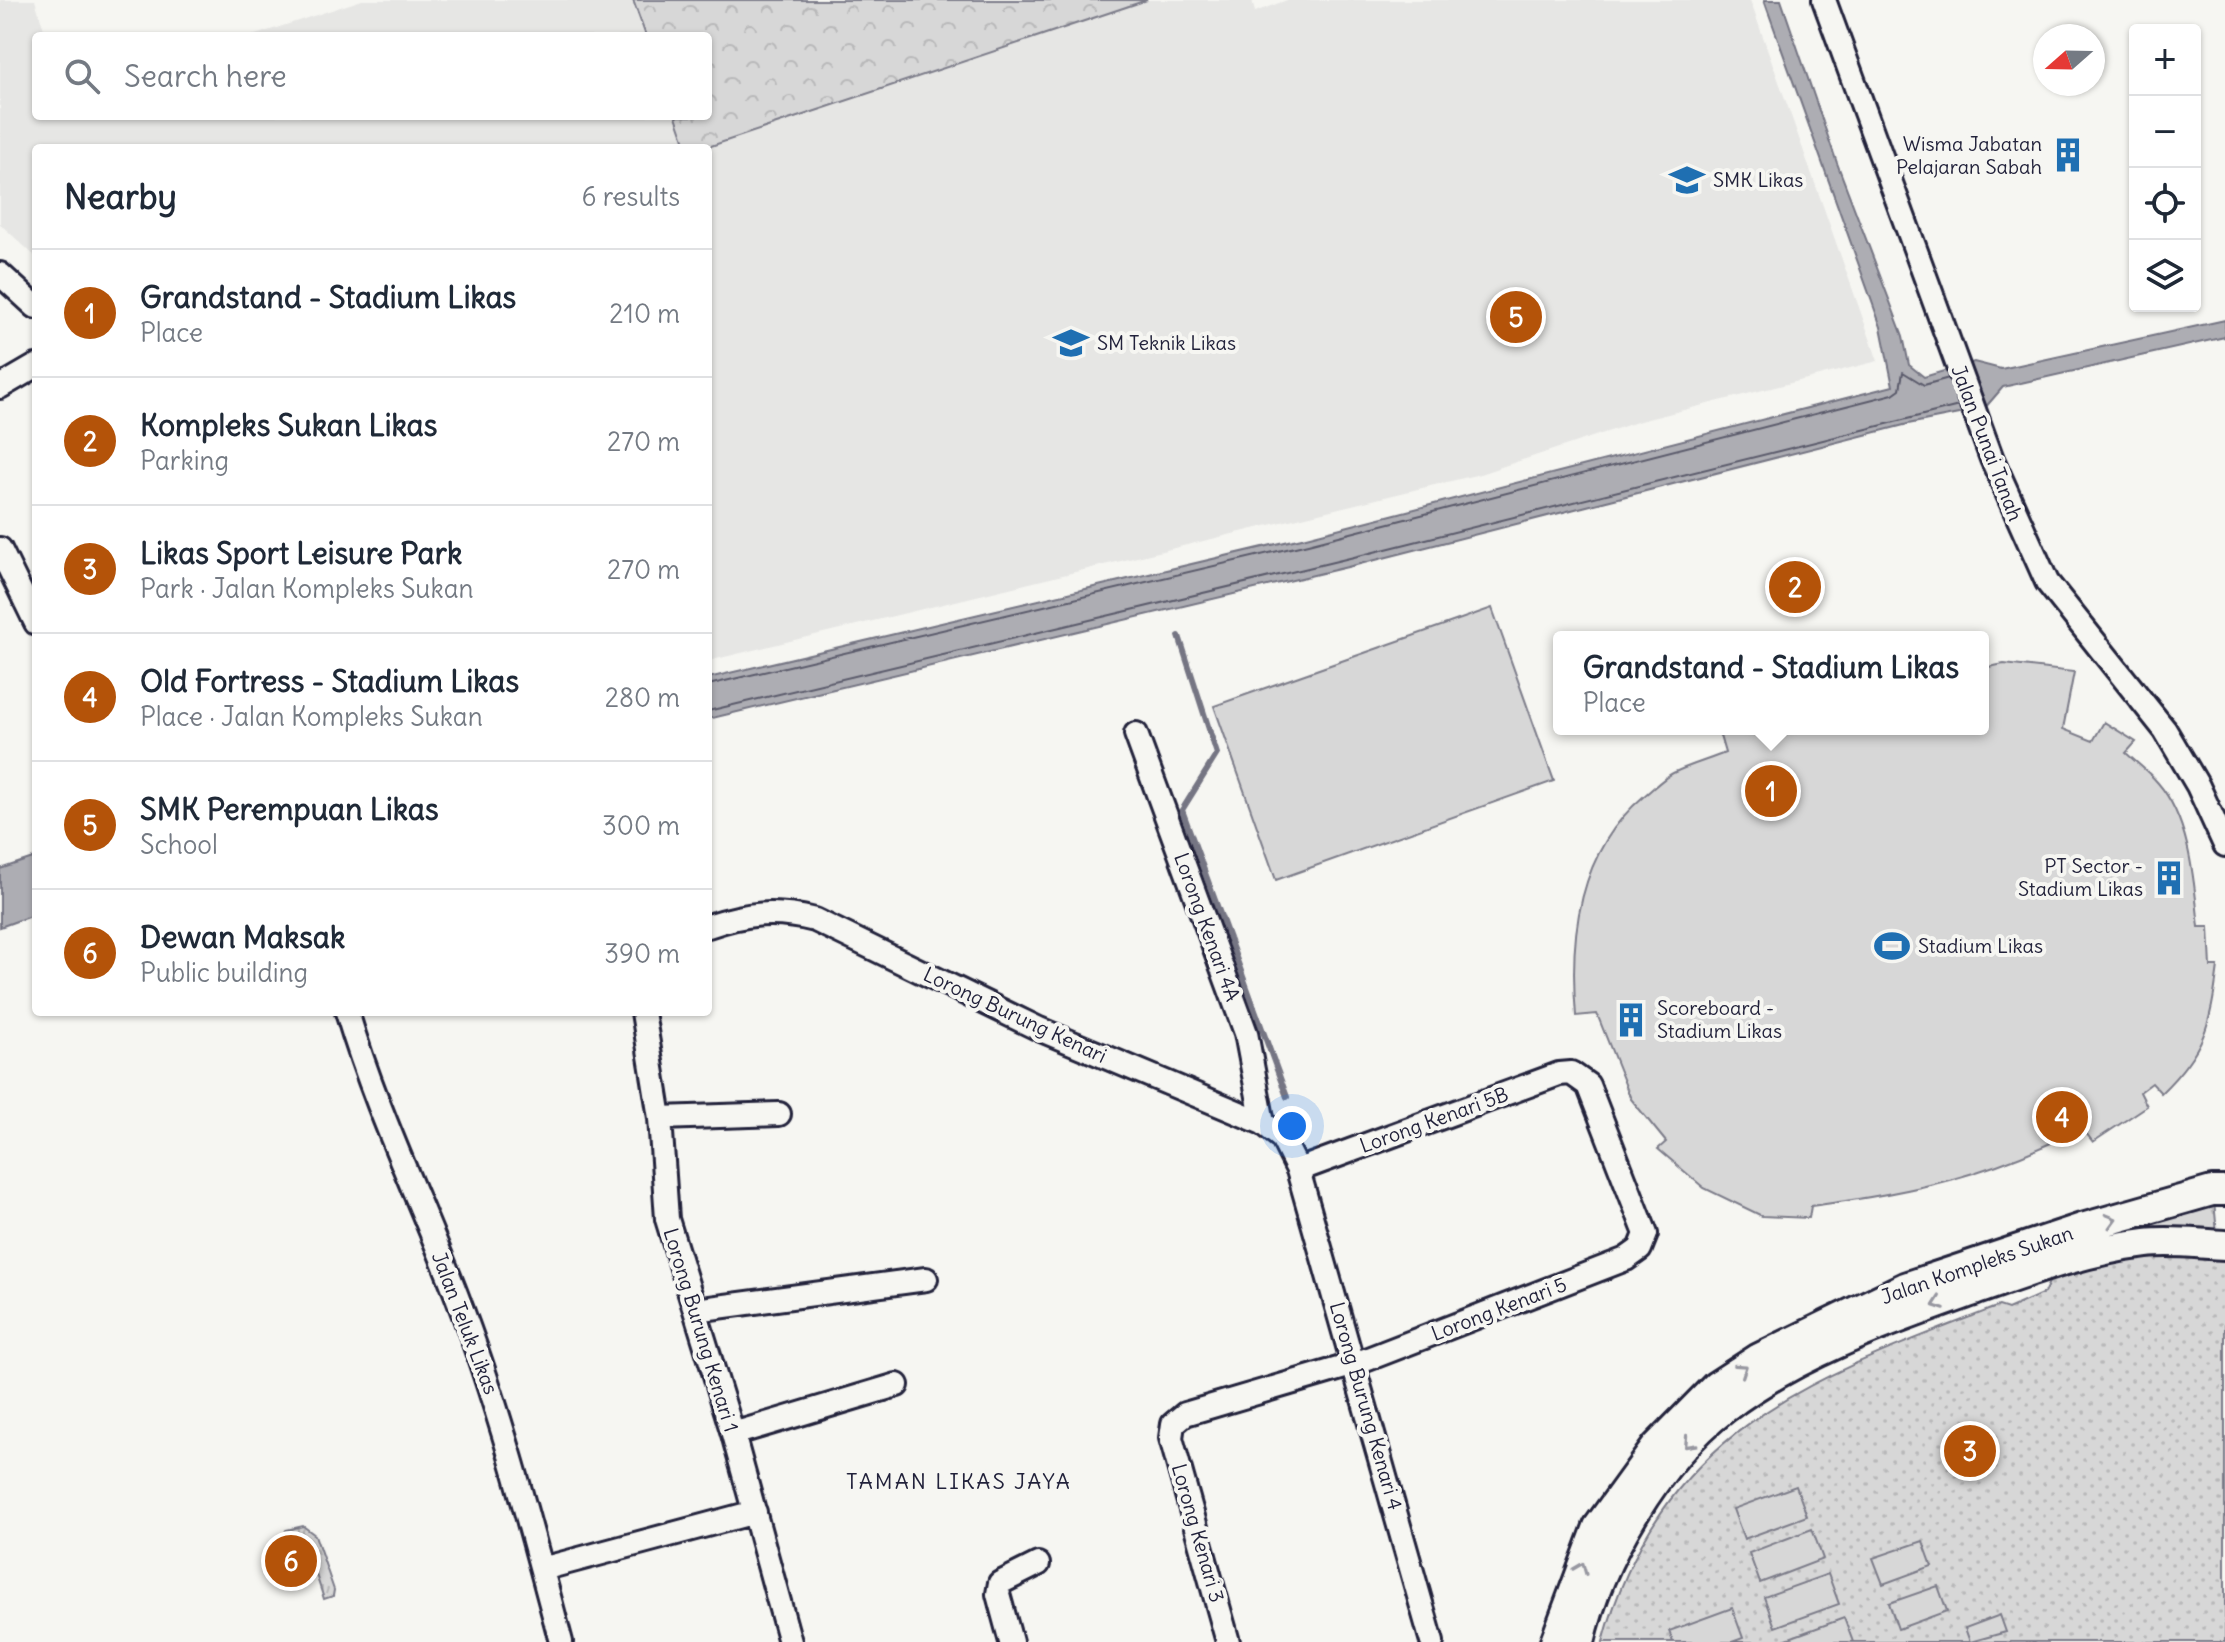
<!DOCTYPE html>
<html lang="en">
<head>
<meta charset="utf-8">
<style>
	:root { --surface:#fff; --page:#f2f2f3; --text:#1f2937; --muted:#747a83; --line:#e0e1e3; --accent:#b45309 }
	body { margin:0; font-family:Delius,sans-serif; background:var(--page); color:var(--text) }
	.controls { position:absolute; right:24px; top:24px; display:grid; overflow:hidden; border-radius:8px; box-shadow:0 2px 6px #0004 }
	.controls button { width:72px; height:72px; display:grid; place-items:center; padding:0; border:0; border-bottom:2px solid var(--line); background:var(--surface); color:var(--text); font:40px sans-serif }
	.compass { position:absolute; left:2033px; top:24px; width:72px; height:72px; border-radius:50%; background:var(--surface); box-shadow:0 2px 6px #0004; rotate:250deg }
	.you { position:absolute; left:1292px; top:1126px; width:28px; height:28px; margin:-20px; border:6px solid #fff; border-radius:50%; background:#1a73e8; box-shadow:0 0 0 12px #1a73e833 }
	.badge { display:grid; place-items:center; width:52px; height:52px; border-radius:50%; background:var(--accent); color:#fff; font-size:26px; font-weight:700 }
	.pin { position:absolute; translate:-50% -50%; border:4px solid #fff; box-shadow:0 2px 8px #0006 }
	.popup { position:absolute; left:1553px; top:631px; width:436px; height:104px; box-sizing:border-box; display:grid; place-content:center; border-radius:8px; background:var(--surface); filter:drop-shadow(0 2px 6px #0005); font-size:26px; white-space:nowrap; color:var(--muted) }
	.popup b { font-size:30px; color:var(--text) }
	.popup::after { content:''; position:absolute; left:50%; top:100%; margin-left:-16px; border:16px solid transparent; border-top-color:var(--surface) }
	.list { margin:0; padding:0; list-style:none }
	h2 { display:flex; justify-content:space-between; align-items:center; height:104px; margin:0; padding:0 32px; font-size:34px }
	h2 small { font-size:26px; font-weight:400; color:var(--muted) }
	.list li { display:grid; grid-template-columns:52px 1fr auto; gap:24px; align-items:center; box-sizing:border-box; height:128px; padding:0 32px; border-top:2px solid var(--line) }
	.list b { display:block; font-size:30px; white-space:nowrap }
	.list p { margin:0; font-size:26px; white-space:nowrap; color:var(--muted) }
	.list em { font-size:26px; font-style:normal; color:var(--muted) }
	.icon { flex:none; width:44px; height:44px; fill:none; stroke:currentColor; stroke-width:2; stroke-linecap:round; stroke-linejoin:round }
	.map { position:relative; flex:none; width:2225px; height:1642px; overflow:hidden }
	.search { position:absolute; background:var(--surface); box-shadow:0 2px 6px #0004; left:32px; top:32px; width:680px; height:88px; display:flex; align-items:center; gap:20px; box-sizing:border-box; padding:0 28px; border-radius:8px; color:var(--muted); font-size:30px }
	.panel { position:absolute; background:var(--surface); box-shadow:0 2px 6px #0004; left:32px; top:144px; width:680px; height:872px; border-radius:8px }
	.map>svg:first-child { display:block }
	.built { fill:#e6e6e4 }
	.grass { fill:url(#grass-tufts); stroke:#7c7c89; stroke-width:2 }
	.forest { fill:url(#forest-crowns); stroke:#7c7c89; stroke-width:2 }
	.park { fill:url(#park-dots); stroke:#7c7c89; stroke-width:2 }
	.garden { fill:#d7d7d7; stroke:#7c7c89; stroke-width:2 }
	.water { fill:#adadb3; stroke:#757583; stroke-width:2 }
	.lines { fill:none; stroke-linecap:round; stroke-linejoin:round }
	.shore { stroke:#5a5a6b; stroke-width:2 }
	.stream { stroke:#757583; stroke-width:6 }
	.minor-casing { stroke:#22223b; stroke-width:28 }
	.major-casing { stroke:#22223b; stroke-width:34 }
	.minor { stroke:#f6f6f2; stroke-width:22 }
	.major { stroke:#f6f6f2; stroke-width:28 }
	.oneway { stroke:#9797a0 }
	.labels { text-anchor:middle; stroke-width:8; stroke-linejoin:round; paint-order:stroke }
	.poi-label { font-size:20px; fill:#22223b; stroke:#f6f6f2; text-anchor:start }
	.street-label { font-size:20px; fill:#22223b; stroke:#f6f6f2 }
	.neighbourhood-label { font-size:22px; letter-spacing:2px; fill:#22223b; stroke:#f6f6f2 }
</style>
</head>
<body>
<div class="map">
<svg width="2225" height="1642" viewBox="0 0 2225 1642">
	<defs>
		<pattern id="grass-tufts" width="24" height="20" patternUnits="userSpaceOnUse" patternTransform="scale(2)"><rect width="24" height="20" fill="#d7d7d7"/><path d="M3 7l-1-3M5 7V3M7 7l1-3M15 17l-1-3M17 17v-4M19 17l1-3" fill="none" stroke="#b8b8b9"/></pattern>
		<pattern id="forest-crowns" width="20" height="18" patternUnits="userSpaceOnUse" patternTransform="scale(2)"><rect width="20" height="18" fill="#d7d7d7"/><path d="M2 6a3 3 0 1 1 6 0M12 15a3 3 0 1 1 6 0" fill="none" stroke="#b8b8b9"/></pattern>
		<pattern id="park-dots" width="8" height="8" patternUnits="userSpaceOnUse" patternTransform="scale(2)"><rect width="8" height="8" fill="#d7d7d7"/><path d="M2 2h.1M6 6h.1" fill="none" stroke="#b8b8b9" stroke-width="1.8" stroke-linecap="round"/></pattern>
	</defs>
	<rect width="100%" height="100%" fill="#f6f6f2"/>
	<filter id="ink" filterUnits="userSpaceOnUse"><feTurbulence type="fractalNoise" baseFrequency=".0125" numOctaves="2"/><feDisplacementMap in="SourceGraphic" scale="16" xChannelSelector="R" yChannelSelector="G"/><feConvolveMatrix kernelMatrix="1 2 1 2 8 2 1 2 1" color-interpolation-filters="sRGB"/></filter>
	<g filter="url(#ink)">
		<path class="built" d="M0,0h35l11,36h-10v80h640l11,32h-651v109l-36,-33z
			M362,0h271l13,36h-394z
			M1147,0h105l3,12 32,-12h463l128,361 -238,60 -160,53 -772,187 -3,-513z"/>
		<path class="grass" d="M2214,1201l3,33 -160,14z
			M303,1526l12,9 19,55 -1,6 -9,3 -17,-52 -25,1 4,-18z"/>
		<path class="forest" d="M633,0h514l-442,148h-18l-11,-32h32v-80h-62z"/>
		<path class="park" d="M2158,1249l67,9v384h-622c58,-213 210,-265 396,-336l9,3 36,-16 7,-15z"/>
		<path class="garden" d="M1492,608l62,173 -278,99 -62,-174z
			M2004,664l70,8 -11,57 30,12 11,-19 32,20 -10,11c11,10 23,19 32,30 32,37 36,98 41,144h10l2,40h7c-8,60 -13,83 -57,126l-9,-10 -12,9 7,14 -54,36 -11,-14c-94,48 -167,64 -271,78l-2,12 -47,-2 -58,-28 -46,-39 8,-7 -35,-43 -34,-85 -21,2c-7,-80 2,-164 68,-220 9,-7 19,-18 29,-23 16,-8 35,-13 52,-20l-7,-24h265v-61z
			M1796,1486l11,30 -63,23 -11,-30z
			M1812,1529l11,30 -63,24 -11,-30z
			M1923,1541l9,25 -49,18 -10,-26z
			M1828,1574l11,30 -64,23 -11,-30z
			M1938,1586l9,25 -49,18 -9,-26z
			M1732,1608l11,30 -11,4h-59l-4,-11z
			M2000,1615l6,17 -36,10 -5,-14z
			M1844,1618l9,24h-72v-1z"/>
		<path class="water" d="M1764,0h17l56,163 66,173 6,29 15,12 50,-15 27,7 224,-49v17l-222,50 -19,22 -76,15 -552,141 -648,154v-41l598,-141 587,-151 -12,-59z
			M36,857v57l-36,13v-58z"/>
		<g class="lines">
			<path class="shore" d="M708,685l600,-141 585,-150 7,-5 3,-17 21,13 25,-7
				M708,711l646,-154 605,-151"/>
			<path class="stream" d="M1179,636l38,118 -35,56 105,287"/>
			<g class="minor-casing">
				<path id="minor" d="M1824,0l168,459 55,123 118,148 33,56 27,59
					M0,274l36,33
					M0,387l36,-21
					M0,549l36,74
					M1136,734l110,299 17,90
					M708,926c39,-13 67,-16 107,-6l224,109 224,94 19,15 16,32 134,472
					M347,1012c29,98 73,188 109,282 44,114 74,231 105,348
					M643,1012l17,106 7,101 66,215 57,208
					M660,1118l119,-4
					M695,1310l231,-31
					M733,1434l164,-49
					M542,1569l213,-57
					M1011,1642l-13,-48 2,-11 38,-19
					M1228,1642l-57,-204 2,-14 12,-10 170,-50 271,-105 14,-10 6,-15 -58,-149 -17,-12 -12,1 -261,96"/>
			</g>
			<g class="major-casing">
				<path id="major" d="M1555,1642l43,-115 58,-80 60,-61 43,-28 146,-71 177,-59 130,-37h13
					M1580,1642c18,-82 78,-183 145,-234 72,-55 162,-86 246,-116 57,-20 115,-42 175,-49 27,-3 53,1 79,2"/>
			</g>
			<use href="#minor" class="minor"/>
			<use href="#major" class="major"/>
		</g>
		<defs><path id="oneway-chevron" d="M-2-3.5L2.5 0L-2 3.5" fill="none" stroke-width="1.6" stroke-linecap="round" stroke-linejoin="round" transform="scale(2)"/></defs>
		<g class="oneway">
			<use href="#oneway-chevron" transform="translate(2111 1220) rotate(-16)"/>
			<use href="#oneway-chevron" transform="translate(1938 1304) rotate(160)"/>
			<use href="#oneway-chevron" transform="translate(1742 1369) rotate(-34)"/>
			<use href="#oneway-chevron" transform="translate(1689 1443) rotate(133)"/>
			<use href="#oneway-chevron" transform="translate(1581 1568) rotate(-68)"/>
		</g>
	</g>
	<defs>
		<g id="building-bare" transform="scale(2.76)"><path d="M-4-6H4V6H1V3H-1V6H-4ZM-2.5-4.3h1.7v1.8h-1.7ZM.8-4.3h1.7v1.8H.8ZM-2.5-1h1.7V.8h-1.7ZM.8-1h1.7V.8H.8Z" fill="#1f6fb2" stroke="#f6f6f2" stroke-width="2.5" paint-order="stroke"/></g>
		<g id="school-bare" transform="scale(2.76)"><path d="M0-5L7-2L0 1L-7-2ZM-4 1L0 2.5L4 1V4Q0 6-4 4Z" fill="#1f6fb2" stroke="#f6f6f2" stroke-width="2.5" paint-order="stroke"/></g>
		<g id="stadium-bare" transform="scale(2.76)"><path d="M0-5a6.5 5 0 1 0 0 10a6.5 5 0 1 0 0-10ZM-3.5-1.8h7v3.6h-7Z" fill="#1f6fb2" stroke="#f6f6f2" stroke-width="2.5" paint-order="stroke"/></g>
	</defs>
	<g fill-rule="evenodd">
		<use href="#building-bare" x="2068" y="155"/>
		<use href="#school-bare" x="1687" y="180"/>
		<use href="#school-bare" x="1071" y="343"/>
		<use href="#building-bare" x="2169" y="878"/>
		<use href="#stadium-bare" x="1892" y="946"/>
		<use href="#building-bare" x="1631" y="1020"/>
	</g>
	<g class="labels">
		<g class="poi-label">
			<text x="2042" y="151" text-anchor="end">Wisma Jabatan<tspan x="2042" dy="23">Pelajaran Sabah</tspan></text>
			<text x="1713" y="187">SMK Likas</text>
			<text x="1097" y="350">SM Teknik Likas</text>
			<text x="2143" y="873" text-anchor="end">PT Sector -<tspan x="2143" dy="23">Stadium Likas</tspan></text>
			<text x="1918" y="953">Stadium Likas</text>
			<text x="1657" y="1015">Scoreboard -<tspan x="1657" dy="23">Stadium Likas</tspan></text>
		</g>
		<g class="street-label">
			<text transform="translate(1987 443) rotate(69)" y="7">Jalan Punai Tanah</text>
			<text transform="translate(1207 927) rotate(70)" y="7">Lorong Kenari 4A</text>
			<text transform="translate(1015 1015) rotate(25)" y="7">Lorong Burung Kenari</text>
			<text transform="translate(1434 1120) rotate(-20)" y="7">Lorong Kenari 5B</text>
			<text transform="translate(1977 1265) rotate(-19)" y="7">Jalan Kompleks Sukan</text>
			<text transform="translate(1499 1309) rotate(-21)" y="7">Lorong Kenari 5</text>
			<text transform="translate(465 1323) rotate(69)" y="7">Jalan Teluk Likas</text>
			<text transform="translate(701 1330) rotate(73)" y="7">Lorong Burung Kenari 1</text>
			<text transform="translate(1366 1406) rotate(74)" y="7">Lorong Burung Kenari 4</text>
			<text transform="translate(1198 1533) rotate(74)" y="7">Lorong Kenari 3</text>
		</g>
		<g class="neighbourhood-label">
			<text x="959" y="1489">TAMAN LIKAS JAYA</text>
		</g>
	</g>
</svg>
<div class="controls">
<button>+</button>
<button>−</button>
<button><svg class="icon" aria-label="locate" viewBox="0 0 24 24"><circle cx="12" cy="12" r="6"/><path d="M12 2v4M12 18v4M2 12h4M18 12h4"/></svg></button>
<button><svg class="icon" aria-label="layers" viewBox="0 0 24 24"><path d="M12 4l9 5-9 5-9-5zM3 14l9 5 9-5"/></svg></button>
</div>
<svg class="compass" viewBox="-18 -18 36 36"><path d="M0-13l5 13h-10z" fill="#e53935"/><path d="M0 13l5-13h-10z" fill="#747a83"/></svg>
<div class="you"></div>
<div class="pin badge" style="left:1771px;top:791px">1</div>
<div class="popup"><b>Grandstand - Stadium Likas</b>Place</div>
<div class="pin badge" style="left:1795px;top:587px">2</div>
<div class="pin badge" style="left:1970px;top:1451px">3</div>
<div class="pin badge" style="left:2062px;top:1117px">4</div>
<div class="pin badge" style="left:1516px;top:317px">5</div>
<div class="pin badge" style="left:291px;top:1561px">6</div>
<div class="search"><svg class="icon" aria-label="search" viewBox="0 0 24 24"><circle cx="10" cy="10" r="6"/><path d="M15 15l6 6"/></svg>Search here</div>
<section class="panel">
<h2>Nearby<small>6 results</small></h2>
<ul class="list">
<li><span class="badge">1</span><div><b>Grandstand - Stadium Likas</b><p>Place</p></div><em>210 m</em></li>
<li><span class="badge">2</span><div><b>Kompleks Sukan Likas</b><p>Parking</p></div><em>270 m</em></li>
<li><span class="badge">3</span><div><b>Likas Sport Leisure Park</b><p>Park · Jalan Kompleks Sukan</p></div><em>270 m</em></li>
<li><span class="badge">4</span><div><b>Old Fortress - Stadium Likas</b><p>Place · Jalan Kompleks Sukan</p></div><em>280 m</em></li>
<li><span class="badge">5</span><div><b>SMK Perempuan Likas</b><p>School</p></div><em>300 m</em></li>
<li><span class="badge">6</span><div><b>Dewan Maksak</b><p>Public building</p></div><em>390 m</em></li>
</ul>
</section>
</div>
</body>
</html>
